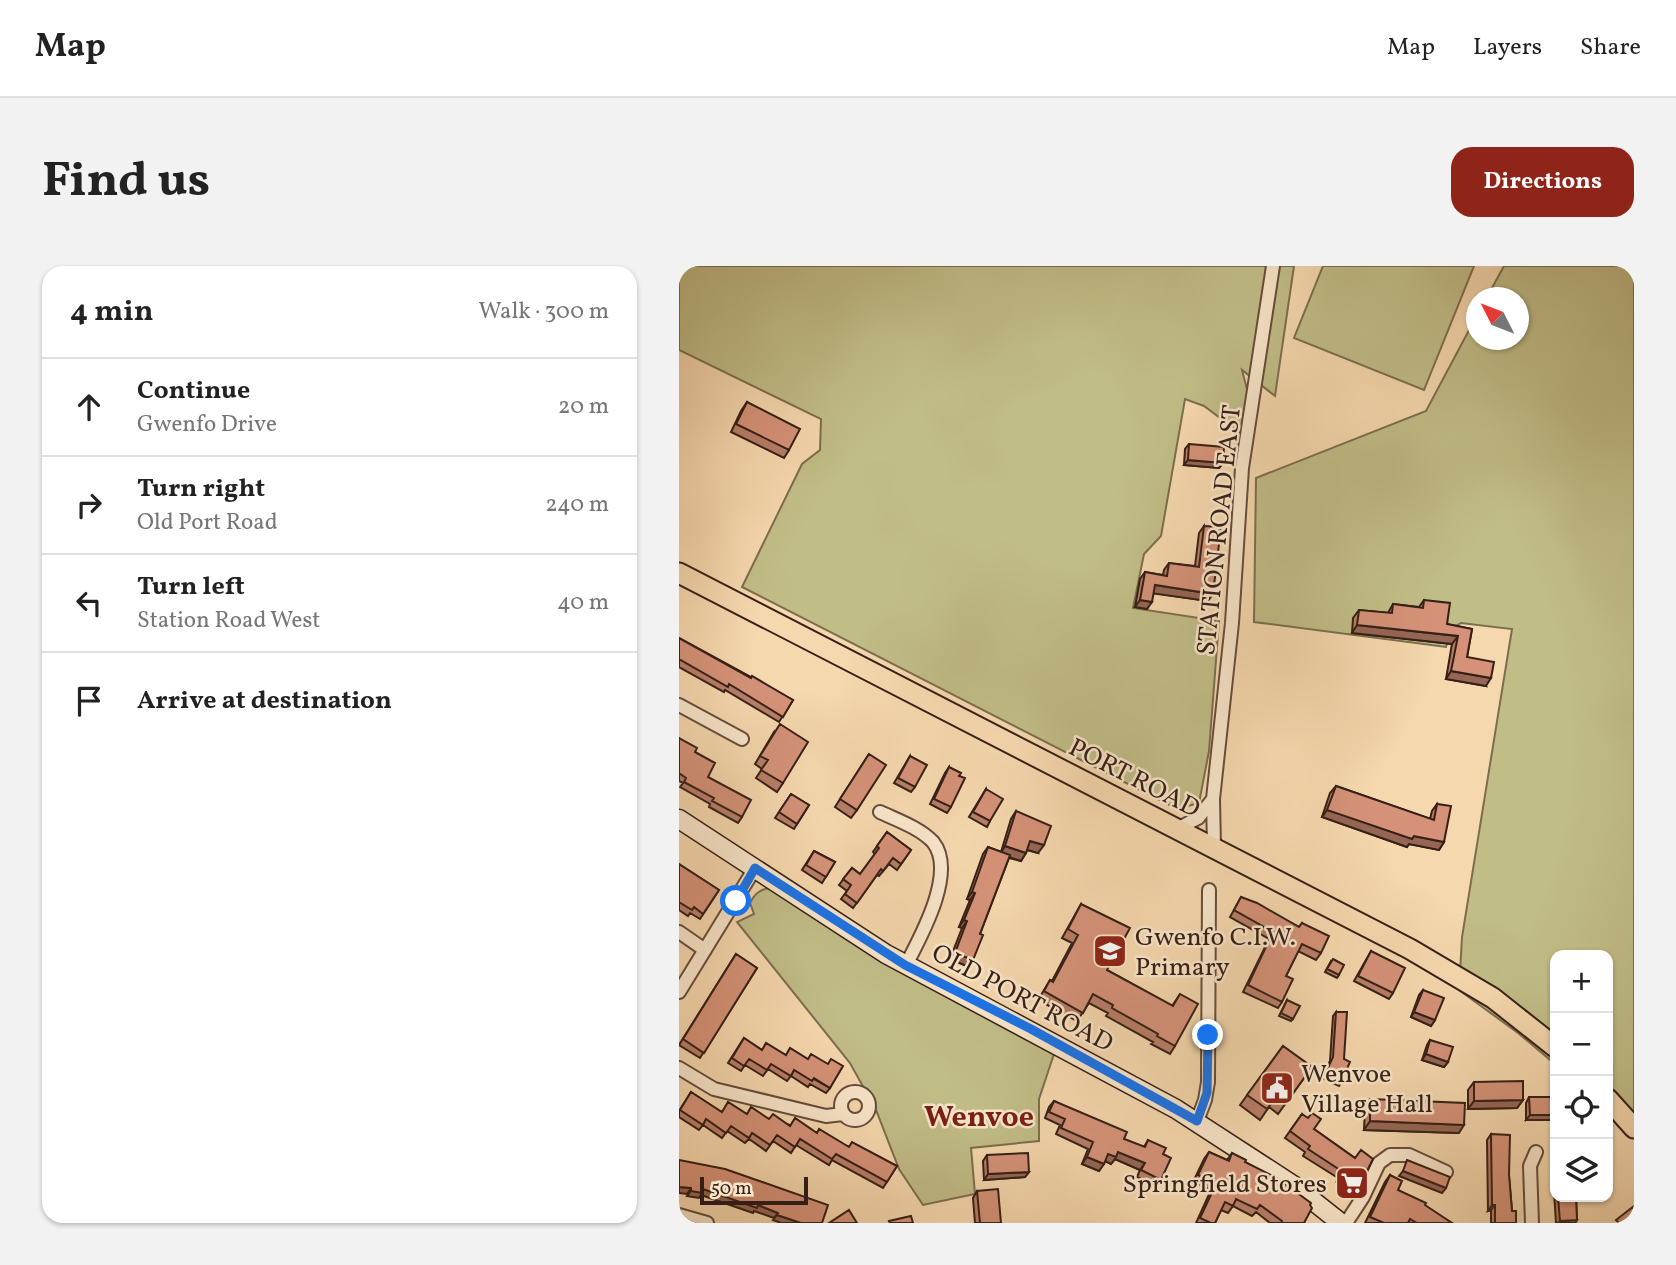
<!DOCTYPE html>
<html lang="en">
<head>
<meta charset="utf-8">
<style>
	:root { --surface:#fff; --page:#f2f2f2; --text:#222; --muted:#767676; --line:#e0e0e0; --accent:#8f2418 }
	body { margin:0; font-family:Vollkorn,serif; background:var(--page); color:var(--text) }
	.controls { position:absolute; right:21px; bottom:21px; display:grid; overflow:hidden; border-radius:14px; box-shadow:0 2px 5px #0004 }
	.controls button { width:63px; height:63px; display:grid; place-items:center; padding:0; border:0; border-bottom:2px solid var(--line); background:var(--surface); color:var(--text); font:35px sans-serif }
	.compass { position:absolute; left:787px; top:21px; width:63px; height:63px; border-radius:50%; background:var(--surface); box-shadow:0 2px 5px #0004; rotate:312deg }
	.scale { position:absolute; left:21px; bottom:18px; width:108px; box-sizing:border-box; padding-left:7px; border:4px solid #351f16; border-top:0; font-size:19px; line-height:24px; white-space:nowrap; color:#351f16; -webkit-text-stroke:5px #f9e6ca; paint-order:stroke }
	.stop { position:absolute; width:21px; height:21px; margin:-16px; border:5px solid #1a73e8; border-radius:50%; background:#fff }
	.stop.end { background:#1a73e8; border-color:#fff; box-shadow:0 2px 7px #0008 }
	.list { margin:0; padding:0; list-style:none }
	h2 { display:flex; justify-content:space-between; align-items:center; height:91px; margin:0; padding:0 28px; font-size:30px }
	h2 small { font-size:23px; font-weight:400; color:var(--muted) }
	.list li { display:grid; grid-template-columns:46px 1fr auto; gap:21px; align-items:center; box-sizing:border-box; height:98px; padding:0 28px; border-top:2px solid var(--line) }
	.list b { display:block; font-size:26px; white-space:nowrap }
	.list p { margin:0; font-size:23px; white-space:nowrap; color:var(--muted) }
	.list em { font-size:23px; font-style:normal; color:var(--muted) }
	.icon { flex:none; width:38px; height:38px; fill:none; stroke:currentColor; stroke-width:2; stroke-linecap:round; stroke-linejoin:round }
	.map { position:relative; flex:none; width:955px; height:957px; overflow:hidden; border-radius:21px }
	header { display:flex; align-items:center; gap:42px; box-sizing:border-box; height:98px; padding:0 35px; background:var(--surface); border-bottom:2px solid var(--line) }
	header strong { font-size:33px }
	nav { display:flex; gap:38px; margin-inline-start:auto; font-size:24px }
	.intro { display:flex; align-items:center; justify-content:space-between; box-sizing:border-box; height:168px; padding:0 42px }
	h1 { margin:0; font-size:49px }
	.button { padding:18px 32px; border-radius:21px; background:var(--accent); color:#fff; font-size:24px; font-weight:700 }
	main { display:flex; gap:42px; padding:0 42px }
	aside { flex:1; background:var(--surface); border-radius:21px; box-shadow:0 2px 5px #0004 }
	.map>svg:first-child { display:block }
	.green { fill:#c1bd87; stroke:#7b6e4e; stroke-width:2 }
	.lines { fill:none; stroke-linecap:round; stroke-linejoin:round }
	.street-casing { stroke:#654d3c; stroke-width:16 }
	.secondary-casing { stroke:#351f16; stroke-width:21 }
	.primary-casing { stroke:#351f16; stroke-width:23 }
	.street { stroke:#f9e6ca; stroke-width:12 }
	.secondary { stroke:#f9e6ca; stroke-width:18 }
	.primary { stroke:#f6d8ae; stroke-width:19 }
	.wall { fill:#b77e67; stroke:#351f16; stroke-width:2 }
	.shaded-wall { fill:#956654; stroke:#351f16; stroke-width:2 }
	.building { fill:#d59278; stroke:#351f16; stroke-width:2 }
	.route { stroke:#1a73e8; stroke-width:9 }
	.labels { text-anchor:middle; stroke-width:5; stroke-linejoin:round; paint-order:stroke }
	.street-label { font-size:26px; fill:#351f16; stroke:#f9e6ca }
	.poi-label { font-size:26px; fill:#351f16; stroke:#f9e6ca; text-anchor:start }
	.quarter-label { font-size:30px; font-weight:bold; fill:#7a1f14; stroke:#f9e6ca }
</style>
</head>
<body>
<header>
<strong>Map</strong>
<nav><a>Map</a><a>Layers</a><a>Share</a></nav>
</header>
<div class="intro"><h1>Find us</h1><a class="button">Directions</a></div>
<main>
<aside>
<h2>4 min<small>Walk · 300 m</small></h2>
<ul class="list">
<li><svg class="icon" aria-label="ahead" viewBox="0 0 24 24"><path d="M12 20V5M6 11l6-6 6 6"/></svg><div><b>Continue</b><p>Gwenfo Drive</p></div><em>20 m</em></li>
<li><svg class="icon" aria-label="right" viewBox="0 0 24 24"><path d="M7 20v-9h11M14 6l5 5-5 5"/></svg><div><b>Turn right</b><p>Old Port Road</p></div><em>240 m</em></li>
<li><svg class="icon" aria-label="left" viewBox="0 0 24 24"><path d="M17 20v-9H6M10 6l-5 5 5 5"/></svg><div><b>Turn left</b><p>Station Road West</p></div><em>40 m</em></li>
<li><svg class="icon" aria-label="arrive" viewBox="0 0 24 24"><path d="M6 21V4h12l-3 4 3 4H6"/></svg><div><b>Arrive at destination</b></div></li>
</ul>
</aside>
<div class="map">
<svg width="955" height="957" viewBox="0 0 955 957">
	<rect width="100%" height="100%" fill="#f6d8ae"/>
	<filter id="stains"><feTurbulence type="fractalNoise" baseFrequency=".00286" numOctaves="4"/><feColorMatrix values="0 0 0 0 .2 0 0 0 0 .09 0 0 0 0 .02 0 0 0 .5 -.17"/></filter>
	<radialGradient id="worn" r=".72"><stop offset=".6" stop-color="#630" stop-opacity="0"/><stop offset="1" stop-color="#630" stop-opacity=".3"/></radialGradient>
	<path class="green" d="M0,0h615l-19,130 -33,-26 6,23 -8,40 -36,-27 -19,-7 -24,137 -17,18 -11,54 86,13 -10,130 -10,52 -22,6 -435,-222 60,-123 18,-14 1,-31 -142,-69z
		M644,0h151l-50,124 -130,-52z
		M825,0h130v872l-26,-30v-153h-53v109l-37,-31 -59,-43 3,-53 50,-308 -51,-6 -10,6 -5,18 -192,-25 2,-144 170,-67 50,-94v23h42v-42l-31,-1z
		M90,622l86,57 199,109 -15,45v42l-68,7 4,46 -52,11 -24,-36 -23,-59 -26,-47 -113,-141 17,-8 -4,-11c5,-10 10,-13 19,-15z"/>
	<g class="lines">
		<g class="street-casing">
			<path id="street" d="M0,439l63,34
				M201,546c17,8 40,16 53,30 24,30 -12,94 -27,123
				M498,563l21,-11 15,-19
				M535,581l-1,-48 19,-176 10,-155 31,-202
				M0,666l26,18
				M0,726l76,-124
				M0,802l35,21 112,27 17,-2
				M162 840a14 14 0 1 1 28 0a14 14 0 1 1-28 0Z
				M518,855l8,-21 3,-18 1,-192
				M0,949l28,8
				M667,957l17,-26 16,-34 11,-8h19l37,17
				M853,957l-2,-57 6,-14"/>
		</g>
		<g class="secondary-casing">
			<path id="secondary" d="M0,553l207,135 290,155 117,76 48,38"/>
		</g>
		<g class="primary-casing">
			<path id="primary" d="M0,307l731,376 83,49 62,49
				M929,833l26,29"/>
		</g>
		<use href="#street" class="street"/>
		<use href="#secondary" class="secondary"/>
		<use href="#primary" class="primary"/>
	</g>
	<path class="wall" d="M68,136l42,48 -5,8 -53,-26 10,-21z
		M510,178l34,19 -4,5 -35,-3 1,-16z
		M525,260l4,75 -54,-8 -7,16 -12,-2 5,-28 5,-7 18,3 1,-5 5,-7 26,3 4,-33z
		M745,334l23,24 25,5 -5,28 19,29 -40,-7 6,-35 -100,-11 1,-15 6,-8 29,3 5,-9 26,3z
		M0,372l114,62 -14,22 -54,-32 -1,2 -45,-25z
		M95,466l9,51 -6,9 -21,-14 6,-9 -7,-5z
		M0,472l16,14 13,25 34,40 -4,6 -29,-16 1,-3 -30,-17 3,-4 -4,-2z
		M190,488l-12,56 -6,8 -16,-11z
		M231,490l5,31 -4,5 -17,-9z
		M270,501l2,40 -4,6 -17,-9 15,-31z
		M657,520l94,33 2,-8 5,-7 7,38 -5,8 -30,-6 -2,3 -85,-30 8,-24z
		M307,523l4,32 -3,6 -18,-10z
		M112,528l18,11 -15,24 -19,-11z
		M337,545l22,42 -11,-3 -6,11 -12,-3 -29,76 -11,33 -19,-8 12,-31 -3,-1 11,-27 -3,-1 16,-45 5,-7 13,5 10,-33z
		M208,566l24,18 -14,20 -8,-6 -10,12 -2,-1 -24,33 -12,-9 6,-8 -8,-6 13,-17 8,6 15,-20 -2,-2z
		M135,585l21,11 -13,21 -20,-13z
		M0,598l40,26 -19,29 -10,-6 -2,3 -9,-6z
		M562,631l58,30 3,-4 19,30 -5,7 -18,-9 -12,25 -4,26 -4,6 -35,-16 26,-53 -39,-22z
		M402,638l26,66 65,36 8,-12 -5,52 -5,8 -19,-10 2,-2 -47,-26 2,-3 -19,-10 -12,18 -39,-21 12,-20 2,1 20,-38 -10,-5z
		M692,685l22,42 -4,6 -35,-18z
		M57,688l21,14 -57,90 -21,-13z
		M652,695l8,14 -2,3 -12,-6z
		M744,724l12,30 -4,6 -20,-9 8,-22z
		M608,734l6,19 -2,2 -12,-5z
		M657,746l5,70 -2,4 -17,-8 8,-17 3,-45z
		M65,772l18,12 68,38 -4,5 -16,-9 -2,3 -17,-11 -4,5 -19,-12 -5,7 -18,-11 -4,6 -13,-8z
		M751,774l18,22 -4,5 -22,-7 5,-15z
		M604,780l29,21 -34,47 -9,-7 -9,13 -20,-15z
		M795,816l49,18 -6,8 -49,1v-19z
		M12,826l30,20 25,2 23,5 48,14 32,14 48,19 -14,22 -51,-28 -3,5 -33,-20 -5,8 -18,-12 -7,10 -17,-12 -4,4 -18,-12 -5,7 -19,-13 -4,5 -20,-13v-6z
		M850,831h26l-29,23v-17z
		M691,833l89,34 -95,-3 1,-23z
		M375,835l70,38 20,8 4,-7 15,14 -2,26 -4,6 -20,-9 3,-7 -25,-11 -4,5 -6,-3 -6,10 -17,-7 6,-15 -32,-15 4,-9 -15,-7 4,-11z
		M623,848l12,15 41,29 4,29 -4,7 -19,-12 2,-4 -35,-22 2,-4 -20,-14z
		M812,868l18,41 3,36 4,12h-25v-13l-3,1 -1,-71z
		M530,886l18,8 5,-7 78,52 -6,18h-34l-14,-11 -4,4 -19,-10 -5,7 -7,-3 -6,13h-19l15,-33 -18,-8 11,-23z
		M308,889l42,17 -4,5 -41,3 -1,-19z
		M711,909l8,15 54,33h-87l20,-41z
		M876,924v7h21l1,23 -2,3h-19l-2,-31z
		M298,925l24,32h-26l-2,-25z"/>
	<path class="shaded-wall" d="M509,194l35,3 -4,5 -35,-3z
		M476,319l58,9 -5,7 -58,-8z
		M461,334l12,2 -5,7 -12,-2z
		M678,359l101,11 -6,8 -100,-11z
		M772,405l40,7 -5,8 -40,-7z
		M648,544l87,26 30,6 -5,8 -30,-6 -2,3 -85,-30z
		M351,575l14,4 -6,8 -14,-4z
		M326,580l21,7 -5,8 -21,-7z
		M293,626l3,1 -5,7 -3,-1z
		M285,654l3,1 -5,7 -3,-1z
		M276,687l18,7 -4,7 -19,-8z
		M735,746l21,8 -4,6 -20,-9z
		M747,788l22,8 -4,5 -22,-7z
		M844,834l-6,8 -49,1 6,-8z
		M851,849h25v5h-29z
		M691,855l94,4 -5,8 -95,-3z
		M439,886l27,11 -5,7 -25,-11 -4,5 -8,-4 5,-6z
		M408,891l17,7 -5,7 -17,-7z
		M724,905l43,17 -4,5 -43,-17z
		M350,906l-4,5 -41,3 4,-6z
		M0,921l12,1 -4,6 -8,-1z
		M24,923l55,16 20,8 -4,5 -20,-7 -1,2 -52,-18 -2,3 -12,-2 4,-5z
		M813,939h3l-4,5 -3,1z
		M98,949l24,8h-20l-8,-3z
		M898,954l-2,3h-17l2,-2z"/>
	<path class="building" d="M68,136l53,27 -11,21 -53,-26z
		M510,178l35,3 -1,16 -35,-3z
		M525,260l17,1 -8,67 -58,-9 -3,17 -12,-2 5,-28 22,4 2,-13 30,4z
		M745,334l26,3 -3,21 25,5 -5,28 27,5 -3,16 -40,-7 7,-35 -101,-11 2,-15 33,3 1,-9 30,4z
		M0,372l72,40 1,-2 41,24 -10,17 -54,-33 -1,3 -49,-28z
		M101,458l28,18 -25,41 -22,-13 7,-10 -8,-4z
		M0,472l18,10 -2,4 20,11 -7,14 43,23 -9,17 -30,-16 2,-3 -30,-16 2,-4 -7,-5z
		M190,488l17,11 -29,45 -17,-11z
		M231,490l17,9 -12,22 -17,-9z
		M270,501l12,6 -2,3 6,2 -14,29 -17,-8z
		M657,520l98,34 3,-16 14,2 -7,36 -30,-6 -2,3 -85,-29z
		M307,523l17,10 -13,22 -17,-9z
		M112,528l18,11 -12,19 -18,-12z
		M337,545l35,15 -7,19 -14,-4 -4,12 -21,-7z
		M208,566l24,18 -10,14 -8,-6 -10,13 -2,-2 -24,34 -12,-9 6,-9 -8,-6 9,-11 8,6 19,-26 -2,-2z
		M309,581l22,8 -30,79 3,1 -10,25 -18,-7 12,-32 -3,-1 11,-27 -3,-1z
		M135,585l21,11 -9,15 -20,-12z
		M0,598l40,26 -16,24 -9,-7 -2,3 -13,-8z
		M562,631l16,6 42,24 3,-4 27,13 -8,17 -19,-9 -16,32 7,3 -11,23 -34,-17 25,-53 -39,-22z
		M402,638l49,24 -23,42 66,36 7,-12 18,10 -23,42 -18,-10 1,-2 -46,-26 1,-3 -20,-11 -10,19 -39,-22 6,-11 3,2 25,-47 -10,-6z
		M692,685l34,17 -12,25 -35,-17z
		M57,688l21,14 -53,85 -21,-14z
		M654,693l11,6 -5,10 -12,-6z
		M744,724l21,8 -9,22 -21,-8z
		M608,734l13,6 -7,13 -12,-6z
		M657,746h11l-3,47 6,3 -9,20 -16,-8 8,-17z
		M65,772l18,12 4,-7 20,12 4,-7 18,11 3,-5 17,10 3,-5 12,7 -13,22 -16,-10 -2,3 -18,-11 -3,6 -20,-12 -4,6 -18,-11 -5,7 -12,-8z
		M751,774l23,7 -5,15 -22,-8z
		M604,780l29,21 -26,36 -10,-6 -9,12 -20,-14z
		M844,815v19l-49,1v-19z
		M12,826l31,20 6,-10 19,12 4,-7 18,12 4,-5 17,12 5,-8 22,15 2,-4 30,18 3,-5 45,24 -10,16 -51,-28 -4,5 -32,-20 -5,8 -18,-12 -7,10 -18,-12 -3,5 -18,-12 -5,7 -20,-14 -3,6 -23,-15z
		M850,831h26v18h-25z
		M691,833l95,4 -1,22 -94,-4z
		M375,835l73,31 -3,7 21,8 3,-7 18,8 -3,6 8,4 -10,22 -20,-10 4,-7 -27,-11 -2,5 -8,-3 -4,10 -17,-7 6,-15 -32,-14 4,-9 -16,-7z
		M633,847l9,6 -7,10 41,29 6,-8 12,9 -14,28 -18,-12 2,-3 -35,-23 2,-3 -20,-15 12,-17 6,4z
		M812,868l19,1 -1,40 3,36h4v12h-21v-18h-3z
		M530,886l20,9 3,-8 14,7 -1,2 32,16 34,25 -1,2 2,3 -8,15h-23l1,-2 -22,-16 -3,4 -21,-10 -3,7 -8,-4 -10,21h-4l-11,-5 16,-34 -18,-9z
		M349,887l1,19 -41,2 -1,-19z
		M0,894l46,9 103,36 -6,18h-21l-24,-8 1,-2 -20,-8 -1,3 -54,-19 -1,4 -11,-2v-3l-12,-1z
		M728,894l43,17 -4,11 -43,-17z
		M711,909l12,6 -4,9 28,13 -1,2 27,18h-35l-7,-4 -2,4h-24l-14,-6z
		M319,923l3,34h-21l-3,-32z
		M879,931h18l1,23 -17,1z
		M955,940v17h-15l-3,-3z
		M170,944l8,13h-28z
		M232,950l2,7h-23l-1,-2z"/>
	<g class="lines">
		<path class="route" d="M57,635l19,-33 150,97 126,64 166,92 10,-28 1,-58"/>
	</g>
	<defs>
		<g id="school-square" transform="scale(1.75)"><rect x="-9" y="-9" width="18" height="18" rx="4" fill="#8f2418" stroke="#f9e6ca"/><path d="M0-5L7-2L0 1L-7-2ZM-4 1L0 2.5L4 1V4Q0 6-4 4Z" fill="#fff"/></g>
		<g id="civic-square" transform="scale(1.75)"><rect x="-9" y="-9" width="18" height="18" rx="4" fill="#8f2418" stroke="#f9e6ca"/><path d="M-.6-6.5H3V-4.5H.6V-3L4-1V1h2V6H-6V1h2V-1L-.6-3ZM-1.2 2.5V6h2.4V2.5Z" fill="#fff"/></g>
		<g id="supermarket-square" transform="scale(1.75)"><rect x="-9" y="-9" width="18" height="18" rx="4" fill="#8f2418" stroke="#f9e6ca"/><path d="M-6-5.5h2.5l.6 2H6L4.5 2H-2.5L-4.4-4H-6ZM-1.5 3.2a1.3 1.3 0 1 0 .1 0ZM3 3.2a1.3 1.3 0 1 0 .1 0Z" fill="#fff"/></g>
	</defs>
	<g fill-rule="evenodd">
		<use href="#school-square" x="431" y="685"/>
		<use href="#civic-square" x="598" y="822"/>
		<use href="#supermarket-square" x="673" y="917"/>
	</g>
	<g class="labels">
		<g class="street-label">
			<text transform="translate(539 264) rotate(-84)" y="9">STATION ROAD EAST</text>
			<text transform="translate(456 511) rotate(27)" y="9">PORT ROAD</text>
			<text transform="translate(344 731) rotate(28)" y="9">OLD PORT ROAD</text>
		</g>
		<g class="poi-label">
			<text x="456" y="679">Gwenfo C.I.W.<tspan x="456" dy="30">Primary</tspan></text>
			<text x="622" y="816">Wenvoe<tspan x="622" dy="30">Village Hall</tspan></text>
			<text x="648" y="926" text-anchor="end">Springfield Stores</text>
		</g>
		<g class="quarter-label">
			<text x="300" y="860">Wenvoe</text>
		</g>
	</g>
	<rect width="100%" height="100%" filter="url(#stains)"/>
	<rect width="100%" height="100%" fill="url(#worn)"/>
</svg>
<div class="controls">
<button>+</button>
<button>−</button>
<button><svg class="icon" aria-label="locate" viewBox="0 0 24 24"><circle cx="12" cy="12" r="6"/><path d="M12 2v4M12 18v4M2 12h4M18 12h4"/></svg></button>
<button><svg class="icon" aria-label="layers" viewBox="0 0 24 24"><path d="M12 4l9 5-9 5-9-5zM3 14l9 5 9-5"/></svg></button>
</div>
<svg class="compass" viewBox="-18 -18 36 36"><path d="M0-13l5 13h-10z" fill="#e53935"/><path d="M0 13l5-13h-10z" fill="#767676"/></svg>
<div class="scale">50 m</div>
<div class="stop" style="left:57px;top:635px"></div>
<div class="stop end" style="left:529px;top:769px"></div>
</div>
</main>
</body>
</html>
